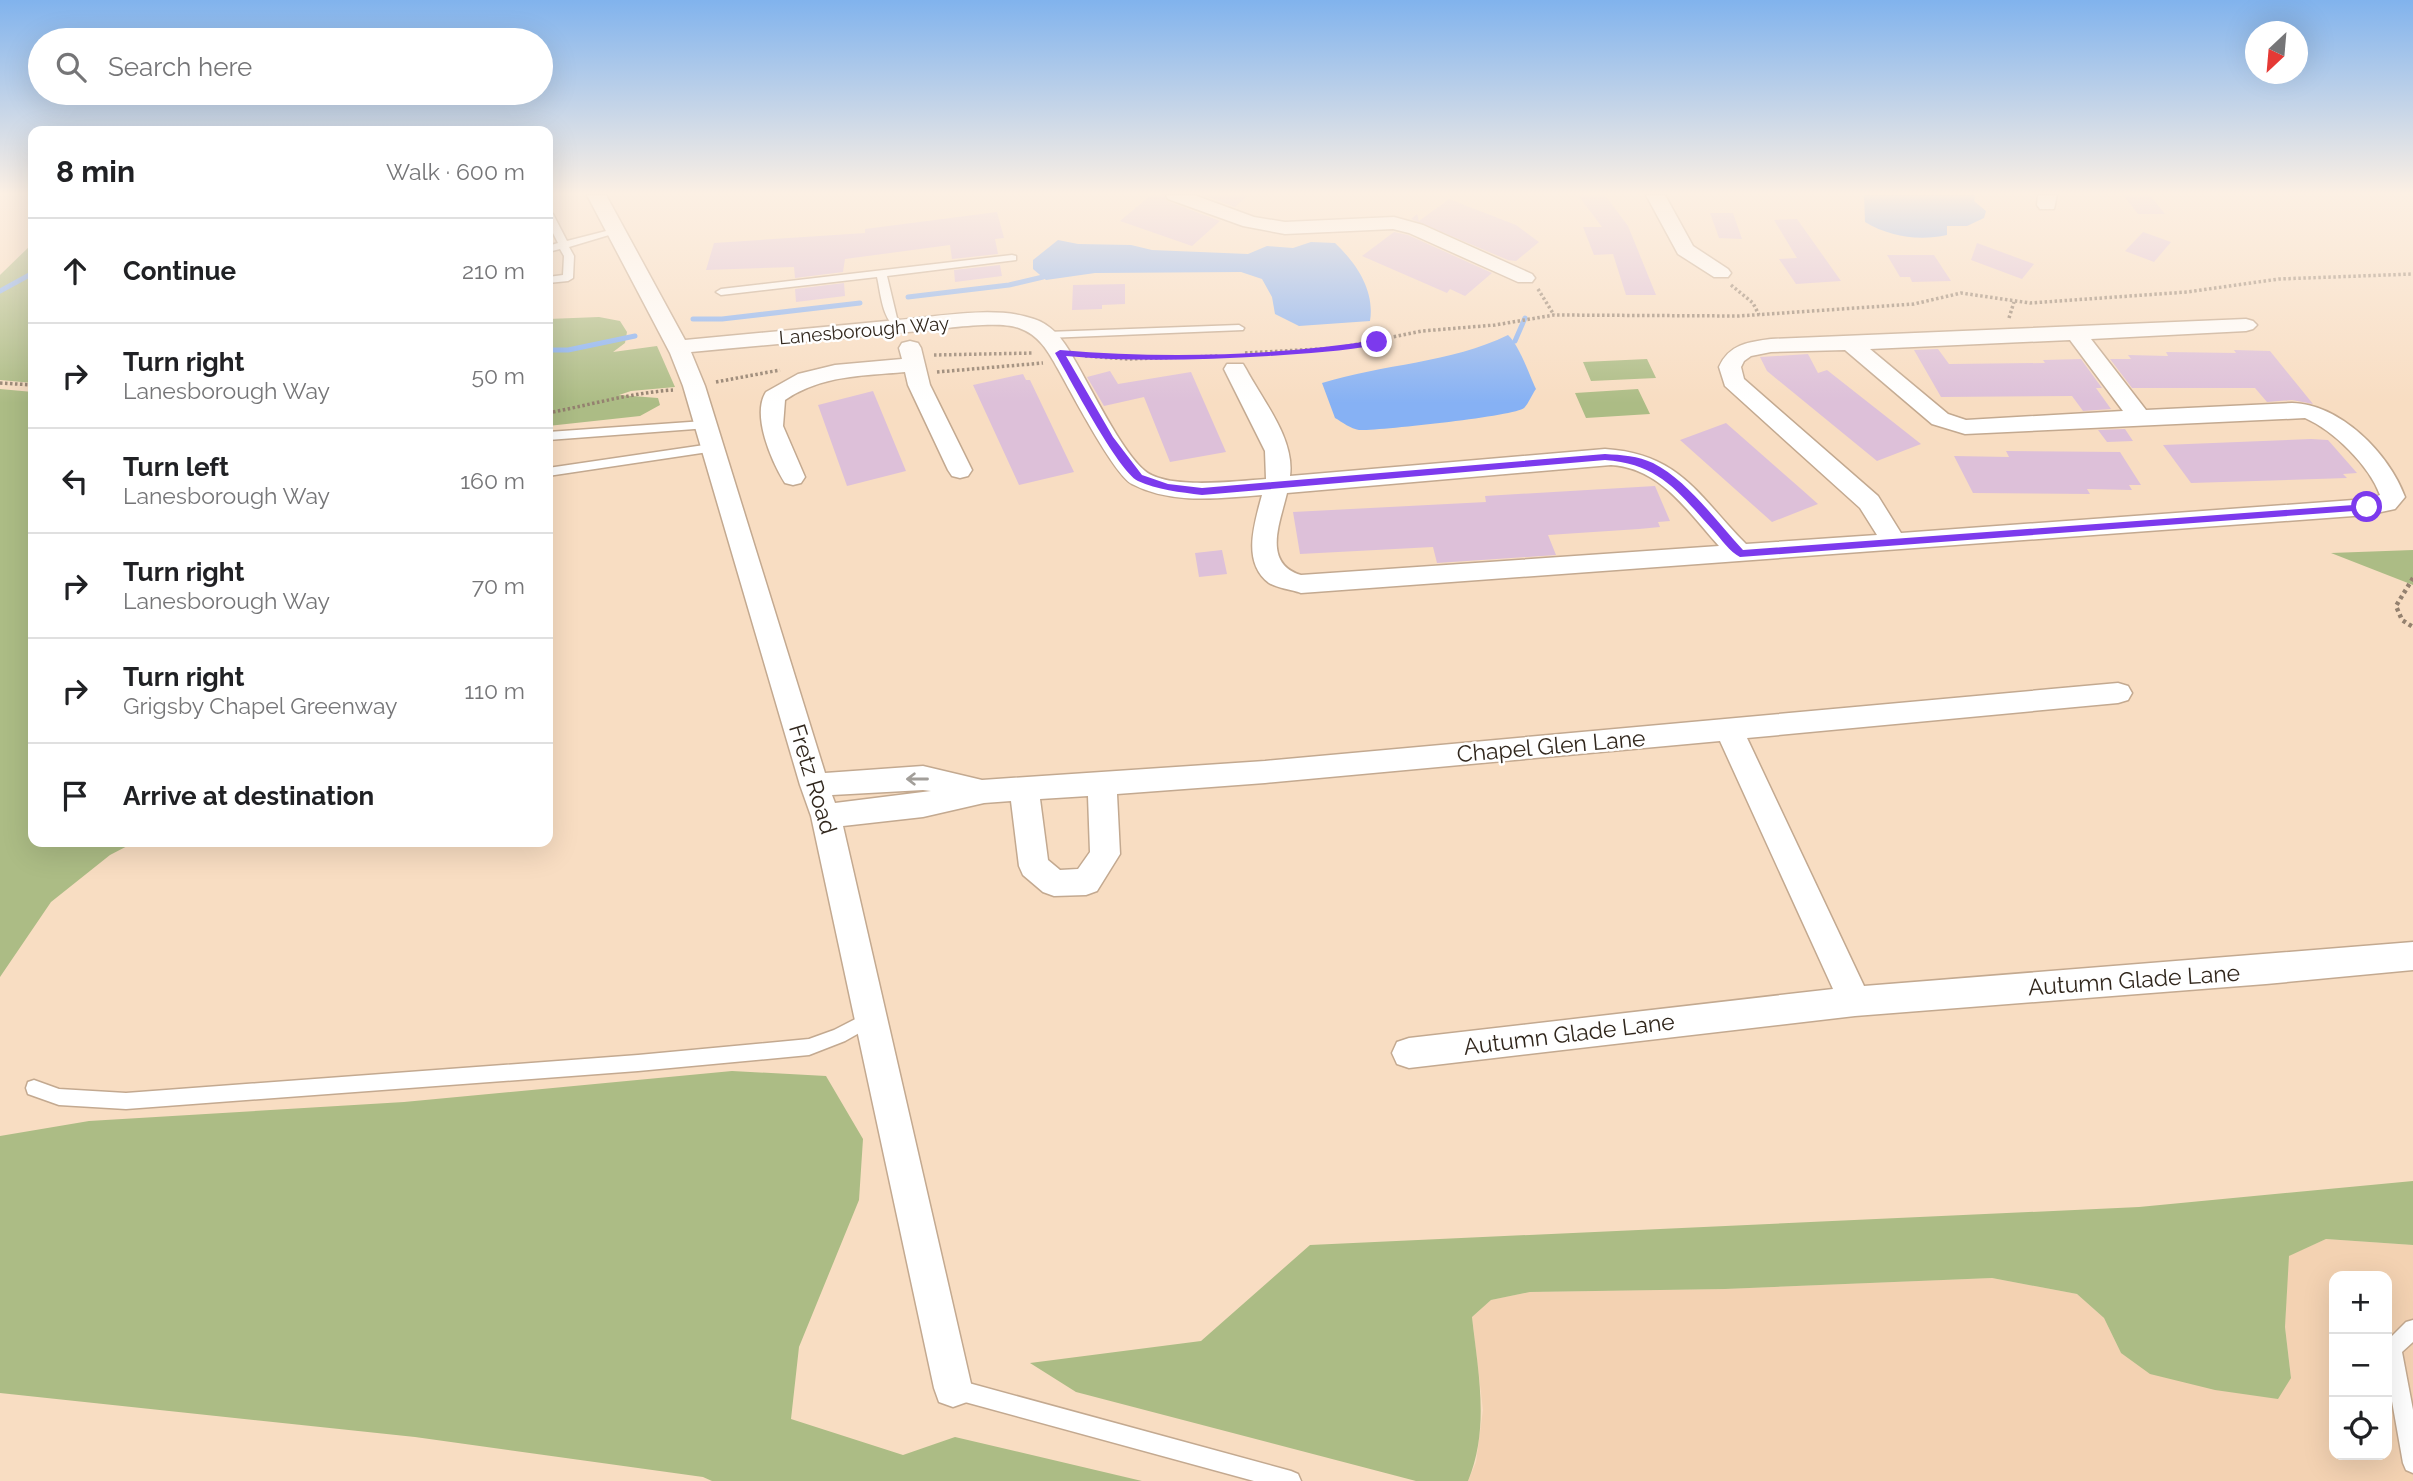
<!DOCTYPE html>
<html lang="en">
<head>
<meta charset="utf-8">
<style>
	:root { --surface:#fff; --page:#f6f6f6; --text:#202124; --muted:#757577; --line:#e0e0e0 }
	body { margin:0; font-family:Raleway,sans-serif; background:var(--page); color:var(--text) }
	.controls { position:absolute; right:21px; bottom:21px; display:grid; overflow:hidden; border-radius:14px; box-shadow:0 7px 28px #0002 }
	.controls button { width:63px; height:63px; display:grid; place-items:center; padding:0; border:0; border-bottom:2px solid var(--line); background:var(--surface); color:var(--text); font:35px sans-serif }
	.compass { position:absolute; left:2245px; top:21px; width:63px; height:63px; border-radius:50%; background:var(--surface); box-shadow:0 7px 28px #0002; rotate:206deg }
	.stop { position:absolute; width:21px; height:21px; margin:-16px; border:5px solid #7c3aed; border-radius:50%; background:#fff }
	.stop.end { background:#7c3aed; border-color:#fff; box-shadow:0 2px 7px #0008 }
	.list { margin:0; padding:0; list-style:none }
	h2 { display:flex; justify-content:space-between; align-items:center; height:91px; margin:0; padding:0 28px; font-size:30px }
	h2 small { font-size:23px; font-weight:400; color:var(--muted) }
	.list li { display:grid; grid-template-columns:46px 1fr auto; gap:21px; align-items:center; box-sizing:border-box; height:105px; padding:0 28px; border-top:2px solid var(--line) }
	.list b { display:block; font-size:26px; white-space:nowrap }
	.list p { margin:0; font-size:23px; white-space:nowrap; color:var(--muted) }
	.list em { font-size:23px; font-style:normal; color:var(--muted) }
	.icon { flex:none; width:38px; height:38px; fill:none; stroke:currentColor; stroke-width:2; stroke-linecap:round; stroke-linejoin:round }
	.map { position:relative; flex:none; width:2413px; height:1481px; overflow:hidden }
	.search { position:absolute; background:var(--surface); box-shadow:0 7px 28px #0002; left:28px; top:28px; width:525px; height:77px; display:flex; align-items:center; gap:18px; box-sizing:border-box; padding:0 24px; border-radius:38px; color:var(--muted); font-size:26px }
	.panel { position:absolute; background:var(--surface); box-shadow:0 7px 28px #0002; left:28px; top:126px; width:525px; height:721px; border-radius:14px }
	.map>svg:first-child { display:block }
	.built { fill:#f3d2b2; fill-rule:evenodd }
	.green { fill:#acbc85 }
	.water { fill:#86b1f4 }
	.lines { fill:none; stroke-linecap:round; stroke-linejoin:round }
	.stream { stroke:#86b1f4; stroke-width:5 }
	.building { fill:#ddc0d9 }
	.service-casing { stroke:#c3a990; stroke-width:3 }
	.minor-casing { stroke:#c3a990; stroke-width:3 }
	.path-far1 { stroke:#94816f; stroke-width:3.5; stroke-dasharray:2.5 2.5; stroke-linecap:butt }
	.path { stroke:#94816f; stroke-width:4.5; stroke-dasharray:3.5 3.5; stroke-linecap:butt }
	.service { fill:#fff; fill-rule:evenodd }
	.minor { fill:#fff; fill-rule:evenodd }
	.oneway { stroke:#a29e99 }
	.route { fill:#7c3aed }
	.labels { text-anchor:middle; stroke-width:5; stroke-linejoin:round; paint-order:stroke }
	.far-street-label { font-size:19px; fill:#31271d; stroke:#fff }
	.street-label { font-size:23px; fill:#31271d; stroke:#fff }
</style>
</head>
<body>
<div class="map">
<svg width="2413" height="1481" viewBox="0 0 2413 1481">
	<rect width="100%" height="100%" fill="#f8ddc2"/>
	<path class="built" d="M2326,1239l87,6v236h-945l8,-19 7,-52 -11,-93 19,-17 39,-8 195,-3 267,-11 85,16 27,24 17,35 170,25 -6,-51 3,-71zM2334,1276h53v179h-53z"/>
	<path class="green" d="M33,243v140l-33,-3v-105z
		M599,317l21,4 7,11 -2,11 -12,9 44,-6 18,41 -44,4 -12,4 39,3 2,7 -20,11 -92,10v-107z
		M1647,359l9,19 -65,3 -8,-19z
		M0,389l33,3v450h102l-25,13 -59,47 -51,75z
		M1638,389l12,25 -64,4 -11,-25z
		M2413,550v35l-82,-32z
		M732,1071l94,5 37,63 -4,61 -60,147 -8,72 112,36 52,-18 187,44h-430l-9,-4 -288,-40 -415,-44v-257l89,-15 315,-19z
		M2413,1181v64l-87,-6 -37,17 -4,71 6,51 -13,21 -63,-9 -65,-16 -29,-21 -17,-35 -27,-24 -85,-16 -267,11 -195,3 -39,8 -19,17c6,55 18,111 -4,164h-52l-340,-89 -46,-29 171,-22 109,-96 829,-38z"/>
	<path class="water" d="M1864,195h111l-1,6 12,10 -2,7 -17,8h-20v9c-28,6 -57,2 -82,-13z
		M1058,240l20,4 53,1 21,5 96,4 19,-8 26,2 18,-6 24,1c21,20 40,47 35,78l-71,5 -24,-12 -3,-17 -10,-18 -21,-7 -146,1 -49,7 -13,-11v-9z
		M1508,335c11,10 21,39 28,54 -4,5 -7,14 -12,19 -8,8 -147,23 -165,22 -8,-1 -17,-8 -24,-12l-13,-35c61,-19 129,-20 186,-48z"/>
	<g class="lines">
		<path class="stream" d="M0,291l33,-18
			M908,297l101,-12 34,-8
			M693,319h29l138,-16
			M1515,341l10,-23
			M548,350h20l67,-14"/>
	</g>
	<path class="building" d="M1151,195h13l3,6 53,20 -28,25 -72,-25z
		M1203,195h45l-13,12z
		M1578,195h27l23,31 28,69h-30l-13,-41 -19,1 -11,-28h19z
		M2123,195h27l15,19h-27z
		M1449,199l67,26 23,17 -23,19 -8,-1 -97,-41 6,-5 2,7z
		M997,212l7,26 -9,1 3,15 -46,5 -2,-14 -105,14 -2,13 -48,6 -1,-11 -88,3 8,-27 151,-10v-4z
		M1710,213h23l9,26 -23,-1z
		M1797,219l44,62 -45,3 -17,-25 18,-1 -23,-38z
		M1394,232l14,3 84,38 -27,23 -15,-7 -3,4 -85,-37z
		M2143,232l28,10 -17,20 -29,-11z
		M1977,243l57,21 -12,15 -51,-19z
		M1887,255h47l17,26 -39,1 -2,-5h-10z
		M1000,265l2,11 -47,6 -1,-12z
		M844,283l1,13 -49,6 -1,-13z
		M1125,284v20l-23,1v4l-30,1 1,-25z
		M1938,349l11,15 96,-1 -2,-3 38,-1 21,29h-6l15,21 -28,2 -11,-15 -131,1 -27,-47z
		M2234,350l36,1 43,53 -21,-4 -25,2 -12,-14h-123l-22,-29h21l-3,-4 40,1 -2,-4 70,1z
		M1808,354l10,19 9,-3 94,74 -44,17 -110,-90 -7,-14z
		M1110,371l8,13 73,-12 35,80 -56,10 -26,-65 -40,9 -17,-29z
		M1023,374l3,6h4l44,92 -55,13 -46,-100z
		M873,391l33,80 -59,15 -29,-81z
		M1726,423l74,65 18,16 -46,18 -92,-82z
		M2125,429l8,12 -26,1 -9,-12z
		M2311,439l17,1 29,33 -14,1 4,4 -156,5 -28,-38z
		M2006,451l114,1 21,33h-12l3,5 -45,-1 3,5 -117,-1 -19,-37 55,1z
		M1655,486l15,35 -12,1 2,5 -21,2 -91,6 8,20 -119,8 -4,-16 -133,7 -7,-42 193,-10 -1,-6z
		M1222,550l5,24 -28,3 -4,-24z"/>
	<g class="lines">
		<g class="service-casing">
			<path id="service" d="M548,211l5,3 14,27 47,-12 5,3 -50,15 5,9 -1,22 -5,3 -20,2v-6l15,-2 1,-19 -4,-7 -12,3v-6l10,-3 -10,-20z
				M1012,255l4,1v4l-129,16 10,42 7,9 -5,3c-17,-9 -18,-36 -22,-53l-156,18 -5,-3 5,-3z
				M1239,325l5,3 -1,2 -196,8 -5,-3 5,-3z
				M704,421l6,4 -2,3 -160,12v-8z
				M711,444l6,4 -2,3 -167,25v-8z
				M871,1011l6,2 2,5 -2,5 -32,18 -36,14 -171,16 -512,38 -67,-4 -31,-11 -2,-6 2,-6 6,-2 25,9 67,4 512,-38 171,-16 25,-9z
				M2413,1320v22l-11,10 11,58v63l-7,-3 -3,-7 -16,-90v-32l19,-19z
				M954,1379l337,92 7,3 3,7h-47l-300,-82 -7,-3 -3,-7 3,-7z"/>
		</g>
		<g class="minor-casing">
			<path id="minor" d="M587,195h19l79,145c70,-7 141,-13 212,-20 41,-3 98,-15 137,-1 19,6 31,23 40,40 17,29 47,92 71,112 23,19 92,10 121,8l-1,-28 -41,-82 3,-5h16l3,5c17,32 49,70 44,107l315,-27c76,5 93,47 141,95l131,-9 -17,-27 -135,-122 -6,-19c10,-23 30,-25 52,-28l475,-20 7,2 4,4 -4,4 -7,2 -155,8 55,71 146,-7c48,1 97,50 113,94l-10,12 -28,6 -1066,78c-9,-3 -24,-5 -32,-10 -28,-21 -14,-61 -7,-88 -42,3 -90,10 -130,-11 -18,-9 -62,-94 -74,-115 -10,-18 -19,-34 -39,-41 -22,-8 -76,1 -100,3 -76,7 -152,14 -228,21l14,34 120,387 98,-7 59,14 283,-19 853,-78 10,3 4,7 -4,7 -10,3 -371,35 117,248 549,-44v28l-147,14 -411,32 -446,52 -12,-4 -5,-11 5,-11 12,-4 424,-49 -113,-248 -455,42 -148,11 3,60 -23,37 -11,4 -32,1 -11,-4 -20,-17 -4,-9 -8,-65 -27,2 -61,14 -80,9 129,562 -5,14 -14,5 -14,-5 -5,-14 -123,-572 -11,-31 -117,-399 -13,-33zM2070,340l53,71 -157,9 -18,-6 -78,-65zM1845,350l87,74 33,10 340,-16c29,13 64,47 75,77l-13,4 -466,34 -23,-37 -134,-117 -3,-12 3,-6 7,-5 20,-4zM1611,465c50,3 77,47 108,81l-418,29c-39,-12 -21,-52 -14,-82zM923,790l8,1 -96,12 -3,-8zM1088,796l2,56 -12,17 -18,1 -12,-10 -8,-61z
				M1166,195h28l60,22 31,5 109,-5 29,8 109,49 3,4 -3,4h-14l-109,-49 -16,-4 -108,5 -42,-8 -75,-27z
				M1646,195h19l28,51 35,23 3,4 -3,4h-14l-36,-23z
				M2038,195h19l-3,14h-14l-3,-4z
				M910,341l8,2 3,5 9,37 42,85 -4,6 -8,2 -8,-2 -4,-6 -40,-85 -3,-13c-43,4 -83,3 -120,28l-2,26 22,51 -4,6 -8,2 -8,-2c-13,-21 -34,-68 -19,-91l32,-18 37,-9 67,-6 -3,-11 3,-5z"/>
		</g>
		<path class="path-far1" d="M1731,285l22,18 6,12
			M1538,289l16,26
			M2009,318l5,-16
			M1245,353l94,-5 83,-17 73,-6 59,-10 185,1 175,-12 47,-11 69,10 157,-11 92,-13 134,-5
			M934,355l100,-2
			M1085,356l43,3 91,-3
			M937,372l106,-9
			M716,382l64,-12
			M0,383l33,2
			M548,413c42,-8 82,-20 125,-23"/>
		<path class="path" d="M2413,578l-17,28 6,14 11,7"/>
		<use href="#service" class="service"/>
		<use href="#minor" class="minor"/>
	</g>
	<defs><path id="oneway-shaft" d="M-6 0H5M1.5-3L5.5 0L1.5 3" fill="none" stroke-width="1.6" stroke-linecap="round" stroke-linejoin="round" transform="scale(1.75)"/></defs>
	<use class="oneway" href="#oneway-shaft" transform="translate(917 779) rotate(-180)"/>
	<linearGradient id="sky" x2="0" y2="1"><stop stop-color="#81b3ed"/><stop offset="0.48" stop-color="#fcf0e4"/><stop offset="1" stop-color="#fcf0e4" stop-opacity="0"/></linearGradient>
	<rect width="2413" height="403" fill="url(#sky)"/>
	<path class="route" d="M1377,340l3,1v3c-37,8 -74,9 -111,12 -69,4 -135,6 -203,0l47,81 29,38 26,9 34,4 403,-34c17,1 33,2 48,9 35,18 63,58 90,87l624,-46 4,3 -4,3 -627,47c-10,-5 -19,-18 -27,-27 -35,-38 -53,-66 -108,-70l-403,35c-22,-3 -45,-5 -64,-14 -20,-10 -69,-104 -83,-128l5,-3c105,9 213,6 317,-10z"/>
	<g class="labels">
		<g class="far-street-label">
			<text transform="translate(864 330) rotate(-5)" y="7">Lanesborough Way</text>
		</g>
		<g class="street-label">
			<text transform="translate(1551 746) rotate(-5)" y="8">Chapel Glen Lane</text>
			<text transform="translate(813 779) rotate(73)" y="8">Fretz Road</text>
			<text transform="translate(2134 980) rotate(-4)" y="8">Autumn Glade Lane</text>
			<text transform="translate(1569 1034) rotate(-7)" y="8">Autumn Glade Lane</text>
		</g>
	</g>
</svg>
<div class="controls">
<button>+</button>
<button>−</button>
<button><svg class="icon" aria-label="locate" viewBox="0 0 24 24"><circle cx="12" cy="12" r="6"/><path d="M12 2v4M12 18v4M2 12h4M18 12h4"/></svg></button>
</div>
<svg class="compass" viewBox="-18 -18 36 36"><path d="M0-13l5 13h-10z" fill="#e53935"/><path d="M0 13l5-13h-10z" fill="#757577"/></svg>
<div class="stop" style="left:2367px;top:507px"></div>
<div class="stop end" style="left:1377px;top:342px"></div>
<div class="search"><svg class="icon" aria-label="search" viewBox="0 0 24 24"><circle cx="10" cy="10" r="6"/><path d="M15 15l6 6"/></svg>Search here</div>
<section class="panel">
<h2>8 min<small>Walk · 600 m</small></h2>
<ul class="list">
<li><svg class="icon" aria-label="ahead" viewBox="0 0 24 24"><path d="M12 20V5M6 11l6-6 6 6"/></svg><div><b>Continue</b></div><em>210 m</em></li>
<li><svg class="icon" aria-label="right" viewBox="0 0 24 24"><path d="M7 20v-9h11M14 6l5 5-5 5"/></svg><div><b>Turn right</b><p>Lanesborough Way</p></div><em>50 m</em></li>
<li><svg class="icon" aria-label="left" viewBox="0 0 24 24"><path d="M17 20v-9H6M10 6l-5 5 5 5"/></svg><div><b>Turn left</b><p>Lanesborough Way</p></div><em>160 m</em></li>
<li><svg class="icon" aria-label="right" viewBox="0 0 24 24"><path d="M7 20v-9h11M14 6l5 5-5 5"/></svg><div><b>Turn right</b><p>Lanesborough Way</p></div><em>70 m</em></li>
<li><svg class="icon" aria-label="right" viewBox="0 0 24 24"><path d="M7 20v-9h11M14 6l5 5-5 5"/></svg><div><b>Turn right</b><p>Grigsby Chapel Greenway</p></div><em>110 m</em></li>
<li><svg class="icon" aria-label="arrive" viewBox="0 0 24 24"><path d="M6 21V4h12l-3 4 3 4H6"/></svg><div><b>Arrive at destination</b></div></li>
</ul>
</section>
</div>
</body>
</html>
